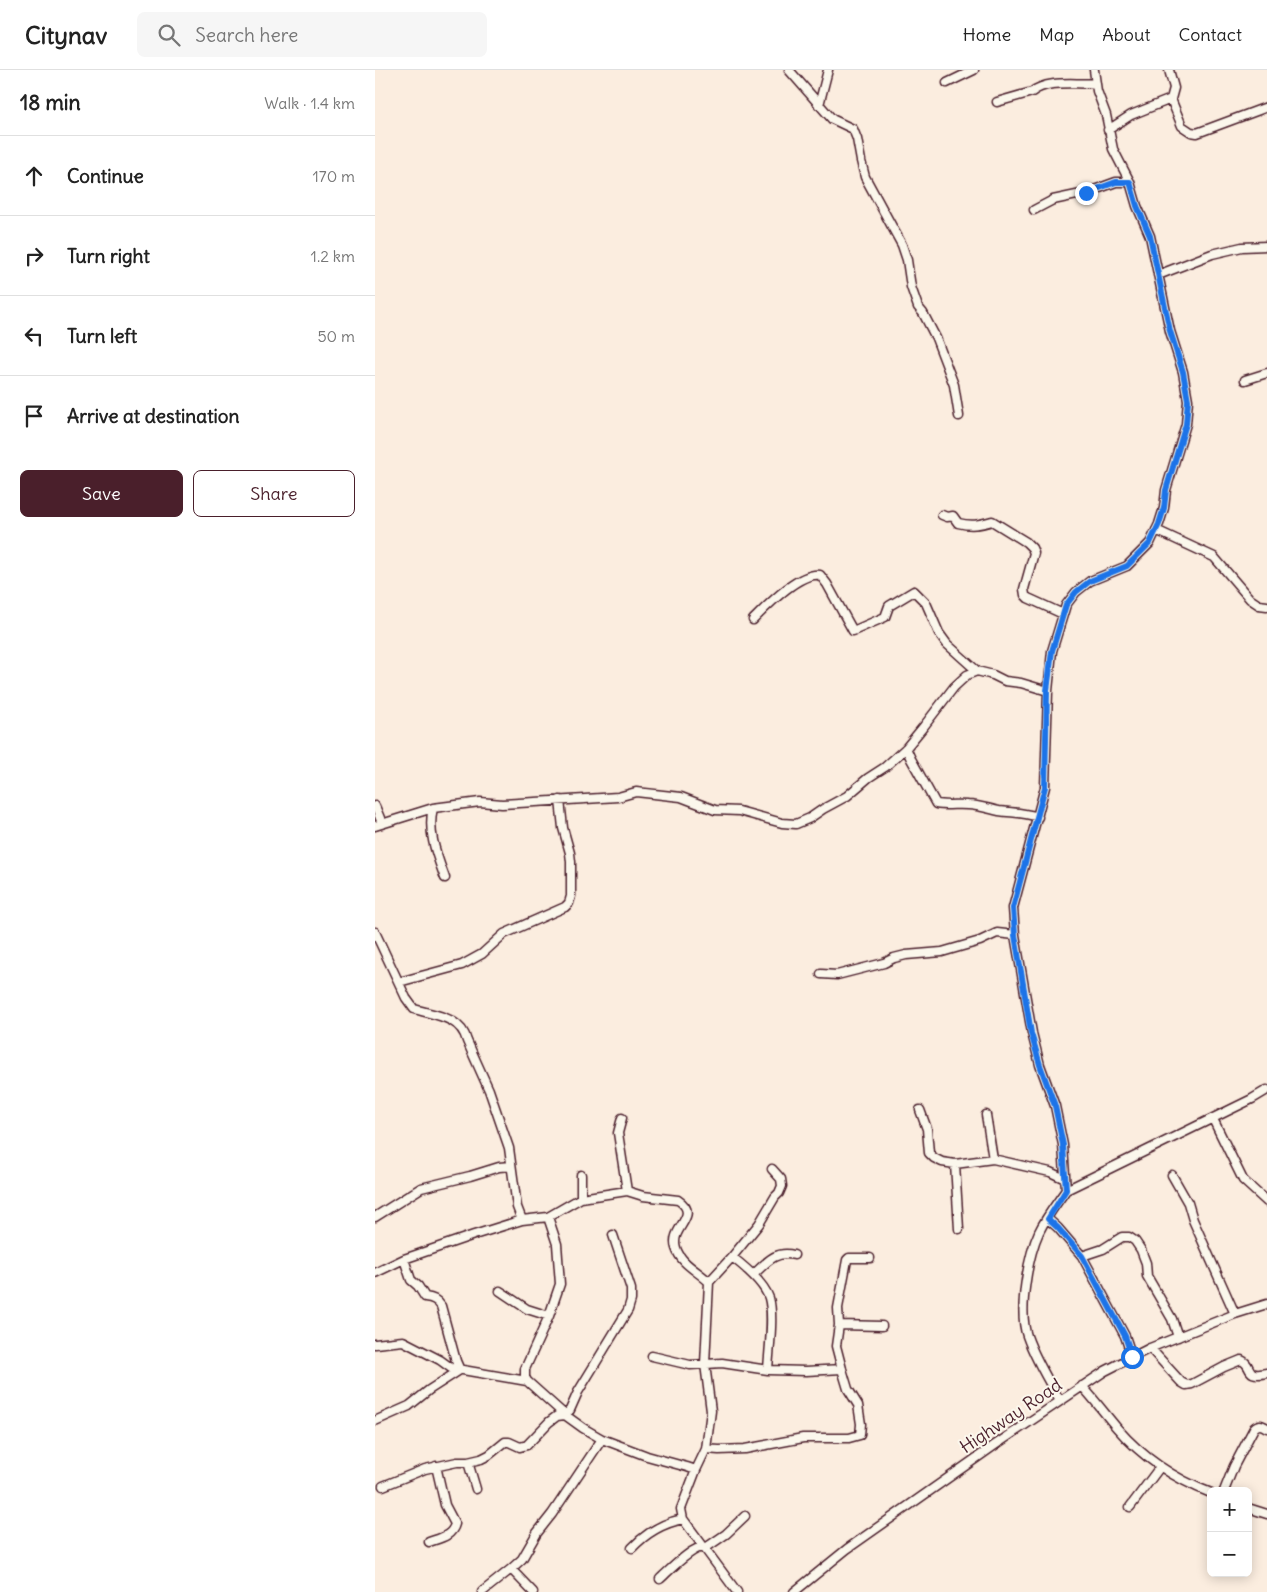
<!DOCTYPE html>
<html lang="en">
<head>
<meta charset="utf-8">
<style>
	:root { --surface:#fff; --page:#f6f6f6; --text:#222; --muted:#767676; --line:#e0e0e0; --accent:#4a1f2b }
	body { margin:0; font-family:Delius,sans-serif; background:var(--page); color:var(--text) }
	.controls { position:absolute; right:15px; bottom:15px; display:grid; overflow:hidden; border-radius:8px; box-shadow:0 2px 12px #0003 }
	.controls button { width:45px; height:45px; display:grid; place-items:center; padding:0; border:0; border-bottom:1px solid var(--line); background:var(--surface); color:var(--text); font:25px sans-serif }
	.stop { position:absolute; width:15px; height:15px; margin:-11px; border:4px solid #1a73e8; border-radius:50%; background:#fff }
	.stop.end { background:#1a73e8; border-color:#fff; box-shadow:0 1px 5px #0008 }
	.list { margin:0; padding:0; list-style:none }
	h2 { display:flex; justify-content:space-between; align-items:center; height:65px; margin:0; padding:0 20px; font-size:21px }
	h2 small { font-size:16px; font-weight:400; color:var(--muted) }
	.list li { display:grid; grid-template-columns:32px 1fr auto; gap:15px; align-items:center; box-sizing:border-box; height:80px; padding:0 20px; border-top:1px solid var(--line) }
	.list b { display:block; font-size:19px; white-space:nowrap }
	.list em { font-size:16px; font-style:normal; color:var(--muted) }
	.actions { display:flex; gap:10px; padding:15px 20px }
	.actions a { flex:1; padding:11px 0; border:1px solid var(--accent); border-radius:8px; text-align:center; font-size:18px; color:var(--accent) }
	.actions .main { background:var(--accent); color:#fff }
	.icon { flex:none; width:28px; height:28px; fill:none; stroke:currentColor; stroke-width:2; stroke-linecap:round; stroke-linejoin:round }
	.map { position:relative; flex:none; width:892px; height:1522px; overflow:hidden }
	header { display:flex; align-items:center; gap:30px; box-sizing:border-box; height:70px; padding:0 25px; background:var(--surface); border-bottom:1px solid var(--line) }
	header strong { font-size:24px }
	nav { display:flex; gap:28px; margin-inline-start:auto; font-size:18px }
	.search { width:350px; height:45px; background:var(--page); display:flex; align-items:center; gap:12px; box-sizing:border-box; padding:0 18px; border-radius:8px; color:var(--muted); font-size:19px }
	main { display:flex }
	aside { flex:1; background:var(--surface) }
	.map>svg:first-child { display:block }
	.lines { fill:none; stroke-linecap:round; stroke-linejoin:round }
	.minor-casing { stroke:#4a1f2b; stroke-width:11 }
	.minor { stroke:#fbf7ec; stroke-width:8 }
	.route { stroke:#1a73e8; stroke-width:6 }
	.labels { text-anchor:middle; stroke-width:4; stroke-linejoin:round; paint-order:stroke }
	.street-label { font-size:18px; fill:#4a1f2b; stroke:#fbf7ec }
</style>
</head>
<body>
<header>
<strong>Citynav</strong>
<div class="search"><svg class="icon" aria-label="search" viewBox="0 0 24 24"><circle cx="10" cy="10" r="6"/><path d="M15 15l6 6"/></svg>Search here</div>
<nav><a>Home</a><a>Map</a><a>About</a><a>Contact</a></nav>
</header>
<main>
<aside>
<h2>18 min<small>Walk · 1.4 km</small></h2>
<ul class="list">
<li><svg class="icon" aria-label="ahead" viewBox="0 0 24 24"><path d="M12 20V5M6 11l6-6 6 6"/></svg><div><b>Continue</b></div><em>170 m</em></li>
<li><svg class="icon" aria-label="right" viewBox="0 0 24 24"><path d="M7 20v-9h11M14 6l5 5-5 5"/></svg><div><b>Turn right</b></div><em>1.2 km</em></li>
<li><svg class="icon" aria-label="left" viewBox="0 0 24 24"><path d="M17 20v-9H6M10 6l-5 5 5 5"/></svg><div><b>Turn left</b></div><em>50 m</em></li>
<li><svg class="icon" aria-label="arrive" viewBox="0 0 24 24"><path d="M6 21V4h12l-3 4 3 4H6"/></svg><div><b>Arrive at destination</b></div></li>
</ul>
<div class="actions"><a class="main">Save</a><a>Share</a></div>
</aside>
<div class="map">
<svg width="892" height="1522" viewBox="0 0 892 1522">
	<rect width="100%" height="100%" fill="#fbeddf"/>
	<filter id="ink" filterUnits="userSpaceOnUse"><feTurbulence type="fractalNoise" baseFrequency=".02" numOctaves="2"/><feDisplacementMap in="SourceGraphic" scale="10" xChannelSelector="R" yChannelSelector="G"/><feConvolveMatrix kernelMatrix="1 2 1 2 8 2 1 2 1" color-interpolation-filters="sRGB"/></filter>
	<g filter="url(#ink)">
		<g class="lines">
			<g class="minor-casing">
				<path id="minor" d="M414,0l43,49 21,10 4,10 4,22 4,16 37,68 5,15 4,27 7,20 5,6 13,25 18,47 5,31
					M794,0l5,18 -3,11 11,27 9,6 6,1 70,-26
					M572,13l27,-13
					M622,32l35,-10c16,-13 44,-7 64,-9
					M444,35l9,-35
					M733,60l23,-15 40,-16
					M659,140l19,-10 33,-7 30,-11h14
					M783,205l54,-21 30,-7 25,-1
					M870,310l22,-7
					M567,445l5,2 6,-1 5,7c13,3 21,2 34,-2l34,21 6,6 2,5 -10,36 1,6 3,3 35,16
					M781,460l58,27 36,42 9,6 8,1
					M378,550c14,-14 46,-48 67,-45l7,9 26,47 32,-14 4,-11 25,-15 12,12 13,30 8,11 30,27
					M531,678l5,11 25,45c11,2 21,0 32,1 10,0 21,4 31,6 15,2 23,1 39,6
					M0,736l7,17
					M58,738c-6,24 4,48 12,70
					M0,756l58,-18 47,-6 22,2 116,-7 18,-5 45,5 34,13 24,1 43,12 14,1 14,-6 13,-9 24,-13 21,-18 17,-11 21,-19 18,-22 30,-39 13,-12 10,-4 16,4 12,6 16,2 27,8
					M0,862l31,66 8,11c20,6 47,7 53,32l22,49 20,58 8,59 5,13
					M446,904l16,1 47,-12 10,-5 12,-3 36,-3 38,-11 17,-8 18,2
					M24,912l63,-17 20,-11 22,-20 61,-27 4,-4 2,-7v-34l-1,-9 -7,-25 -3,-28
					M545,1040l7,19 2,24 5,5 8,4 13,2 38,-5 57,13 15,7
					M611,1045l7,44
					M247,1048l-4,15 9,58
					M838,1049l30,61 24,22
					M580,1094l4,65
					M797,1105l16,28 5,17 42,94
					M691,1120l-3,-45 -8,-39 -15,-41 -8,-32 -17,-98 -2,-27 32,-121 3,-96 4,-40 14,-46 10,-13 14,-11 37,-15 23,-23 9,-19 5,-16 2,-18 20,-66 2,-24 -5,-28 -13,-41 -20,-95 -13,-30 -7,-24 -17,-33 -7,-34 -9,-24 -3,-21
					M206,1128v-23
					M0,1147l46,-29 49,-12 29,-9 12,-1
					M673,1149l10,9 24,28 43,80 7,21
					M707,1186l21,-7 19,-12h7l6,4 6,9 5,13 1,13 25,43 6,18
					M357,1187c13,10 32,26 37,41 5,18 0,52 -1,72
					M0,1203l29,-14 70,-24 48,-15 26,-3 33,-19 46,-7 16,5 35,4c24,16 -9,27 -2,48 5,16 22,23 33,34
					M378,1205c13,-12 22,-25 41,-20
					M125,1221l27,18 22,7
					M464,1255l43,1
					M0,1274l28,-3 37,19 11,8 76,13 38,34 18,13 19,11 45,17 40,11 9,3
					M775,1278l31,34 5,3 6,-1 32,-17 17,-7c13,5 2,18 26,13
					M277,1286l38,9 32,-2 46,7 38,1 36,-2
					M152,1311l-2,-4v-8l24,-53 11,-32 -3,-40 -9,-27
					M707,1316c12,13 23,28 35,42 25,29 58,51 94,65
					M685,1331c-12,-21 -25,-42 -33,-65 -9,-25 1,-80 12,-104 7,-15 18,-29 27,-42l186,-91 15,-9
					M0,1351l34,-15 20,-16 31,-20 -4,-9 -15,-55c-4,-6 -8,-8 -16,-9l-7,-11 -7,-6 -7,-21
					M331,1379l13,1 26,-1 58,-11h46l11,-3 1,-11 -3,-19 -10,-16 -6,-20 -6,-23 3,-21 -1,-17 9,-48 2,-2h21
					M93,1392l8,27
					M8,1416l42,-17 32,-7h11l13,-3 8,-4 16,-13h4l11,5 7,-2 22,-23 8,-6 8,-1 5,-5 8,-18 50,-82 3,-10v-11l-18,-54
					M849,1421l10,-25 20,-38c5,-5 8,-3 13,0
					M755,1437l30,-40
					M873,1438l19,6
					M54,1472c11,-4 23,-6 26,-18l-10,-19 -9,-39
					M257,1478c14,-15 31,-25 51,-29
					M136,1499l22,23
					M285,1509c10,-9 34,-35 47,-32l19,-13 19,-18
					M107,1522l29,-23 11,-10 15,-26 15,-19 50,-75
					M362,1522l-54,-73 -2,-10 15,-39 10,-21 5,-38 -6,-47 4,-82 23,-25 27,-33 16,-27 4,-4 3,-7 -1,-7 -9,-10
					M419,1522l53,-43 148,-104 110,-74 45,-23 85,-34 32,-10"/>
			</g>
			<use href="#minor" class="minor"/>
		</g>
	</g>
	<g class="lines" filter="url(#ink)">
		<path class="route" d="M711,123l30,-11h14l7,24 13,30 20,95 13,41 5,28 -2,24 -20,66 -2,18 -5,16 -9,19 -23,23 -37,15 -14,11 -10,13 -14,46 -5,40 -2,96 -32,121 2,27 16,98 9,32 15,41 8,39 3,45 -18,29 10,9 24,28 43,80 7,21"/>
	</g>
	<g class="labels">
		<g class="street-label">
			<text transform="translate(636 1346) rotate(-34)" y="6">Highway Road</text>
		</g>
	</g>
</svg>
<div class="controls">
<button>+</button>
<button>−</button>
</div>
<div class="stop" style="left:757px;top:1287px"></div>
<div class="stop end" style="left:711px;top:123px"></div>
</div>
</main>
</body>
</html>
